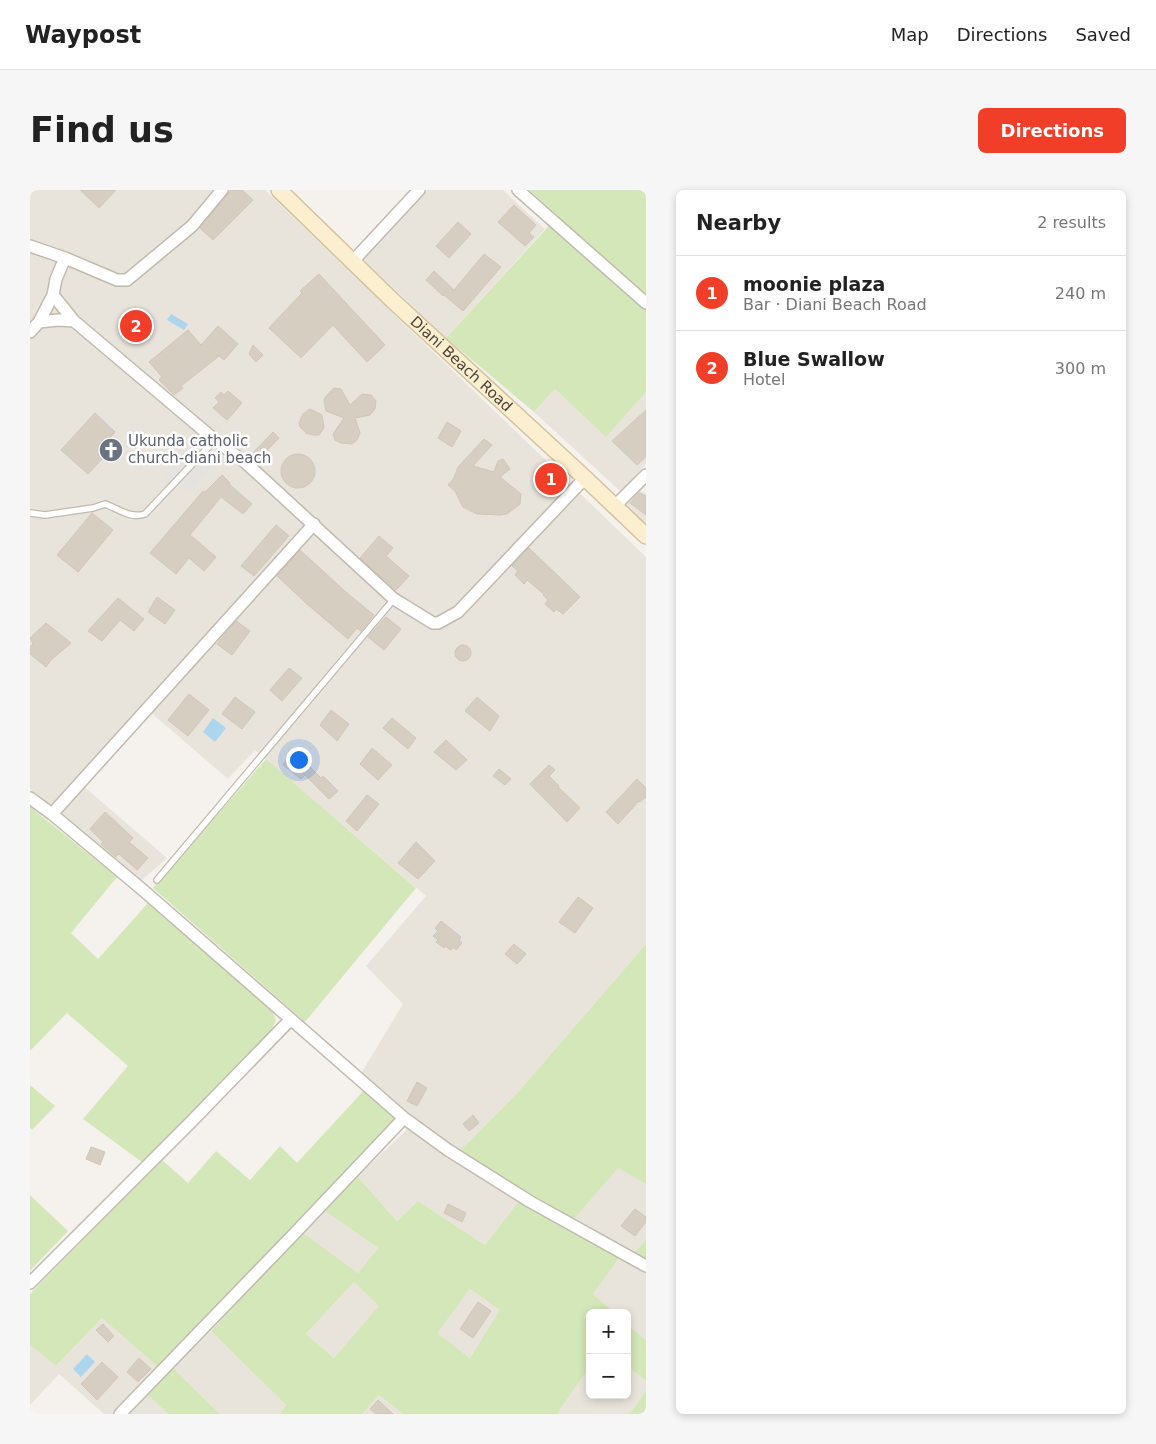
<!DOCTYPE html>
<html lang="en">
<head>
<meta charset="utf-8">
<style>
	:root { --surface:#fff; --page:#f6f6f6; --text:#222; --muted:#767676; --line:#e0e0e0; --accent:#f03e29 }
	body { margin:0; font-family:"DejaVu Sans",sans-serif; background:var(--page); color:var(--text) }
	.controls { position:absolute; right:15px; bottom:15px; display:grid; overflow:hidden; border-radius:8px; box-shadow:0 2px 8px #0003 }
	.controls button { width:45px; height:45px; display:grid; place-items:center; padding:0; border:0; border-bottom:1px solid var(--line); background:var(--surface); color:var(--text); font:25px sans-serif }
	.you { position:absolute; left:268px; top:569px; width:18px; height:18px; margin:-12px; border:4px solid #fff; border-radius:50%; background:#1a73e8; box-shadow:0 0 0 8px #1a73e833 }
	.badge { display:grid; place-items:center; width:32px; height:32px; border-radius:50%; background:var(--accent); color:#fff; font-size:16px; font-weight:700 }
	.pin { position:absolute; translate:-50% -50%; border:2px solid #fff; box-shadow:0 1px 5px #0006 }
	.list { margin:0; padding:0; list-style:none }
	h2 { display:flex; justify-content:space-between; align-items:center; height:65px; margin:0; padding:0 20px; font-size:21px }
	h2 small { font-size:16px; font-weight:400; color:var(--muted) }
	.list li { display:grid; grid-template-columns:32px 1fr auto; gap:15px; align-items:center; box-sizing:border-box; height:75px; padding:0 20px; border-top:1px solid var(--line) }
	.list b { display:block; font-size:19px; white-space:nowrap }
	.list p { margin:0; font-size:16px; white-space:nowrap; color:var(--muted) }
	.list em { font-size:16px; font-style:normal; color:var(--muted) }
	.map { position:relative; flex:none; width:616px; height:1224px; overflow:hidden; border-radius:8px }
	header { display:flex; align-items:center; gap:30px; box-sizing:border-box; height:70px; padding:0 25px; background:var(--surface); border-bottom:1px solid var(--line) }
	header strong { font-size:24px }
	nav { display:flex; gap:28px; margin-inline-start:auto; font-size:18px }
	.intro { display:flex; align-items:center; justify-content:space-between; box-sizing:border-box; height:120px; padding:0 30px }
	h1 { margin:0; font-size:35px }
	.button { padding:12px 22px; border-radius:8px; background:var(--accent); color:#fff; font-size:18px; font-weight:700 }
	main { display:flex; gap:30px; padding:0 30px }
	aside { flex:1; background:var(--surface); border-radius:8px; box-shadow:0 2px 8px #0003 }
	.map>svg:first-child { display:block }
	.residential { fill:#e9e4db }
	.green { fill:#d4e7b8; fill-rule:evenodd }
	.parking { fill:#e5e3e0 }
	.water { fill:#add6ee }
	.building { fill:#d7cec2; stroke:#d1c5b6 }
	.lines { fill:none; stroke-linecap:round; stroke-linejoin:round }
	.lane-casing { stroke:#c1baaf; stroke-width:8 }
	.street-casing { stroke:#c1baaf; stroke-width:14 }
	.secondary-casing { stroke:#d3c39e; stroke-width:18 }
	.lane { stroke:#fff; stroke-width:5.5 }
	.street { stroke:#fff; stroke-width:11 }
	.secondary { stroke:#fcefd0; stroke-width:15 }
	.labels { text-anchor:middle; stroke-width:5; stroke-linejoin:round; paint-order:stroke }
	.street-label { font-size:15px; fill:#4a433a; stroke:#fff }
	.worship-label { font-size:15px; fill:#5b616d; stroke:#fff; text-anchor:start }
</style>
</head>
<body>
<header>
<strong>Waypost</strong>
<nav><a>Map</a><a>Directions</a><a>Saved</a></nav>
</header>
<div class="intro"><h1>Find us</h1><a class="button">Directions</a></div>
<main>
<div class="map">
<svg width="616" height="1224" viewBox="0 0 616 1224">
	<rect width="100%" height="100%" fill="#f5f2ed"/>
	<path class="residential" d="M0,0h235l381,367v387l-127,147 -60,61 -99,-77 43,-71 -37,-38 60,-70 -171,-146 -27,29 -79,-68 -68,73 86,74 -26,23 -82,-70 -29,-22z
		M397,0h76l42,39 -99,109 -83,-79z
		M525,199l51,47 40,-44v72l-25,28 -87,-80z
		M606,300l10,3v33l-21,-20z
		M378,939l111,72 -34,44 -67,-44 -21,20 -40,-45z
		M588,977l28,17v55l-12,14 -60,-34z
		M295,1021l53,37 -20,25 -56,-41z
		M590,1067l26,15v68l-19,-16v-11h-12l-22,-19z
		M324,1092l26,24 -46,52 -28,-24z
		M440,1099l31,21 -31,48 -34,-25z
		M72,1128l57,50 -45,46h-10l-45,-40 -29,31v-60l26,21z
		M181,1141l76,74 -7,9h-60l-47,-46z
		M560,1176v29h37v-29l19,15v9l-16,24h-73z
		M118,1205l20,19h-38z
		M349,1205l24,19h-41z"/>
	<path class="green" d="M499,0h117v202l-40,45 -51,-48 -21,23 -88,-74 112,-122z
		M236,569l150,129 -111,134 -152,-134z
		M0,617l87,70 -46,56 27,26 50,-56 122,103 6,14 -6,14 -128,128 -59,-43 45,-53 -61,-53 -37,38z
		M616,754v240l-28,-16 -44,51 -115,-67 60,-61z
		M0,895l25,21 -23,24 -2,-2z
		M336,898l31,29 -45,52 -193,199 -57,-50 -46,48 -26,-21v-51l132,-134 26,23 28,-32 34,29 30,-34 17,17z
		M327,986l40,45 21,-20 67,44 34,-44 101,56 -27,37 22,19h-25v53l-33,48h-154l-24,-19 -17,19h-82l6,-9 -75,-74 91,-99 56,41 20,-25 -53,-37zM324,1092l25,24 -45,52 -28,-24zM440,1099l30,21 -30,48 -33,-25z
		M0,1005l38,36 -38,40z
		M616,1049v21l-12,-7z
		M597,1134l19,16v41l-19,-15z
		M143,1178l47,46h-52l-20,-19z
		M616,1200v24h-16z"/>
	<path class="parking" d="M161,254l23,20 -27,30 -24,-20z"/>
	<path class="water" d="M141,124l17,10 -4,6 -17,-10z
		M183,528l13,10 -11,14 -12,-10z
		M57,1164l8,8 -14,15 -8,-8z"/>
	<path class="building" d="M50,0h36l-17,18z
		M201,0h11l11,10 -40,40 -13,-12z
		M484,15l22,20 -7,8 5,4 -9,9 -27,-24z
		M428,32l13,12 -22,24 -13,-12z
		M454,64l17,13 -38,44 -19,-16 -1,1 -17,-16 8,-9 20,19z
		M289,84l66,71 -18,17 -34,-37 -32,33 -32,-30 33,-35 -2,-2z
		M188,136l20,18 -14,16 -5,-4 -38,30 2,2 -9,7 -15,-15 3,-3 -13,-15 39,-32 13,15z
		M223,155l10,10 -7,7 -7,-8z
		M304,198l7,1 9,16 12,-11 9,1 5,6 -1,8 -5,6 -15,3 5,15 -3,7 -5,4 -11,-1 -6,-3 -2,-6 11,-16 -18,-7 -2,-11 2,-4z
		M198,201l14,12 -15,17 -14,-12 6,-6 -4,-4 6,-6 3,3z
		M280,219l12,6 2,13 -5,7h-6l-7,-2 -6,-6 -1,-4 4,-9z
		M616,220v47l-9,8 -25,-24z
		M65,223l20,19 -5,6 6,6 -28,30 -27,-24z
		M417,232l14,9 -9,16 -14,-9z
		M243,242l6,6 -23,24 -6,-6z
		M454,249l8,6 -19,21 21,6 4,-11 5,-2 7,10 -10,8 21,17 -1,10 -13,10 -8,1 -22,-1 -14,-7 -8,-16 -7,-6 6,-7 4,-11z
		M251 281a17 17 0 1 1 34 0a17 17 0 1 1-34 0Z
		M192,285l8,8 -1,1 23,20 -9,10 -22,-17 -31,38 26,22 -12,14 -15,-13 -13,16 -26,-21 53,-62 2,1z
		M609,303l7,3v19l-16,-12z
		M62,323l21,17 -35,42 -21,-17z
		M246,335l13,11 -35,40 -13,-10z
		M349,346l14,12 -7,8 23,20 -13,14 -36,-32z
		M499,358l51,49 -17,17 -7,-5 -2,3 -9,-8 3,-4 -5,-5 1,-1 -17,-14 -3,4 -9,-9 3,-4 -6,-5z
		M270,360l48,44 26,21 -13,16 -4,-3 -9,11 -41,-35 -30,-28z
		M127,407l18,13 -10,14 -17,-12z
		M88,408l26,21 -10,12 -14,-11 -18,21 -14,-10z
		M356,427l15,12 -17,21 -16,-13z
		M206,431l14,10 -18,24 -15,-11z
		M16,433l25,20 -20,17 -5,7 -16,-13v-7l3,-3 -3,-6z
		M425 463a8 8 0 1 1 16 0a8 8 0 1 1-16 0Z
		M259,478l13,10 -20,23 -12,-11z
		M159,504l20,16 -21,26 -20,-16z
		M205,507l20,15 -13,17 -20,-15z
		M447,507l22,19 -9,15 -25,-20z
		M301,520l18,14 -12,17 -17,-16z
		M362,528l24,20 -8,11 -25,-21z
		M416,550l21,20 -11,10 -22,-18z
		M342,558l20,17 -14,15 -18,-16z
		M261,561l6,5 6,-4 8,6 -4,6 14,14 2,-2 15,15 -9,8 -24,-24 -4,4 -18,-14z
		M519,575l6,5 -6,6 10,10 -1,1 22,21 -13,14 -37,-38z
		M469,579l12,10 -6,6 -12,-9z
		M607,589l9,9v9l-6,5 -1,-1 -21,23 -12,-12z
		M337,605l12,9 -22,27 -11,-10z
		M75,622l28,26 -4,4 19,16 -11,12 -18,-16 -3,3 -15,-13 2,-2 -13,-13z
		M386,652l19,19 -17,18 -20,-16z
		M548,707l15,11 -18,25 -16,-11z
		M411,731l20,16 -2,3 3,3 -6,7 -3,-3 -2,3 -6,-4 -1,2 -8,-6 2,-2 -5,-4 5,-5 -3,-3z
		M484,754l12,10 -9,10 -12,-10z
		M387,892l10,6 -10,18 -10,-5z
		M443,925l6,8 -10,8 -6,-7z
		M61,957l14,5 -5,13 -14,-6z
		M418,1014l18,9 -4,9 -18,-9z
		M605,1019l11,8v5l-11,14 -14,-10z
		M448,1112l13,9 -18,27 -13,-9z
		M73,1134l11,12 -6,6 -12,-12z
		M109,1168l12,11 -13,13 -11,-10z
		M72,1172l16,15 -21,23 -16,-16z
		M348,1210l15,14h-17l-6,-5z"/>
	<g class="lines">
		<g class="lane-casing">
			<path id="lane" d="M0,323l15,2 48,-7 12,-4c14,5 25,15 40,10l70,-74
				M127,690l237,-281"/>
		</g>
		<g class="street-casing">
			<path id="street" d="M488,0l128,113
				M0,56l35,12 -9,21 -3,16 -14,27
				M35,68l52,22h10l65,-54 30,-36
				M323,71l66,-71
				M23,105l21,26
				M0,142l9,-10 19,-2 16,1 141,119 31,23 148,136 39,24h5l20,-11 127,-134
				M585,316l31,-31
				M0,608l22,16 92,77 260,227 44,32 81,51 117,65
				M22,624l262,-290
				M0,1093l160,-160 100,-103
				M90,1224l174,-180 110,-116"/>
		</g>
		<g class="secondary-casing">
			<g id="secondary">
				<path id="s1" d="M249,0l113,110 193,178 61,58"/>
			</g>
		</g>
		<use href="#lane" class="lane"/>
		<use href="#street" class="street"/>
		<use href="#secondary" class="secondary"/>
	</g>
	<defs>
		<g id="church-disc" transform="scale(1.25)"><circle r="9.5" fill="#6b7280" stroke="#fff"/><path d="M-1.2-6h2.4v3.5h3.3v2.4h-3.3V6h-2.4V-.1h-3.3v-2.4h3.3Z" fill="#fff"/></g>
	</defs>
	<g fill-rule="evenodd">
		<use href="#church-disc" x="81" y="260"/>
	</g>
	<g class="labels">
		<g class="street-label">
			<text dy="5" stroke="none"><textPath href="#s1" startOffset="252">Diani Beach Road</textPath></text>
		</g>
		<g class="worship-label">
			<text x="98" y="256">Ukunda catholic<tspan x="98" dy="17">church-diani beach</tspan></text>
		</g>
	</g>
</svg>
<div class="controls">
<button>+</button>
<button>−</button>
</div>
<div class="you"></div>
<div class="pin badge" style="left:521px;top:289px">1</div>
<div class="pin badge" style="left:106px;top:136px">2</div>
</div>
<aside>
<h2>Nearby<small>2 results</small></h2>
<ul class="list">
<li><span class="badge">1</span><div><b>moonie plaza</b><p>Bar · Diani Beach Road</p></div><em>240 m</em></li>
<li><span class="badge">2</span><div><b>Blue Swallow</b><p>Hotel</p></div><em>300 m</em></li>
</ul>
</aside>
</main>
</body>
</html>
